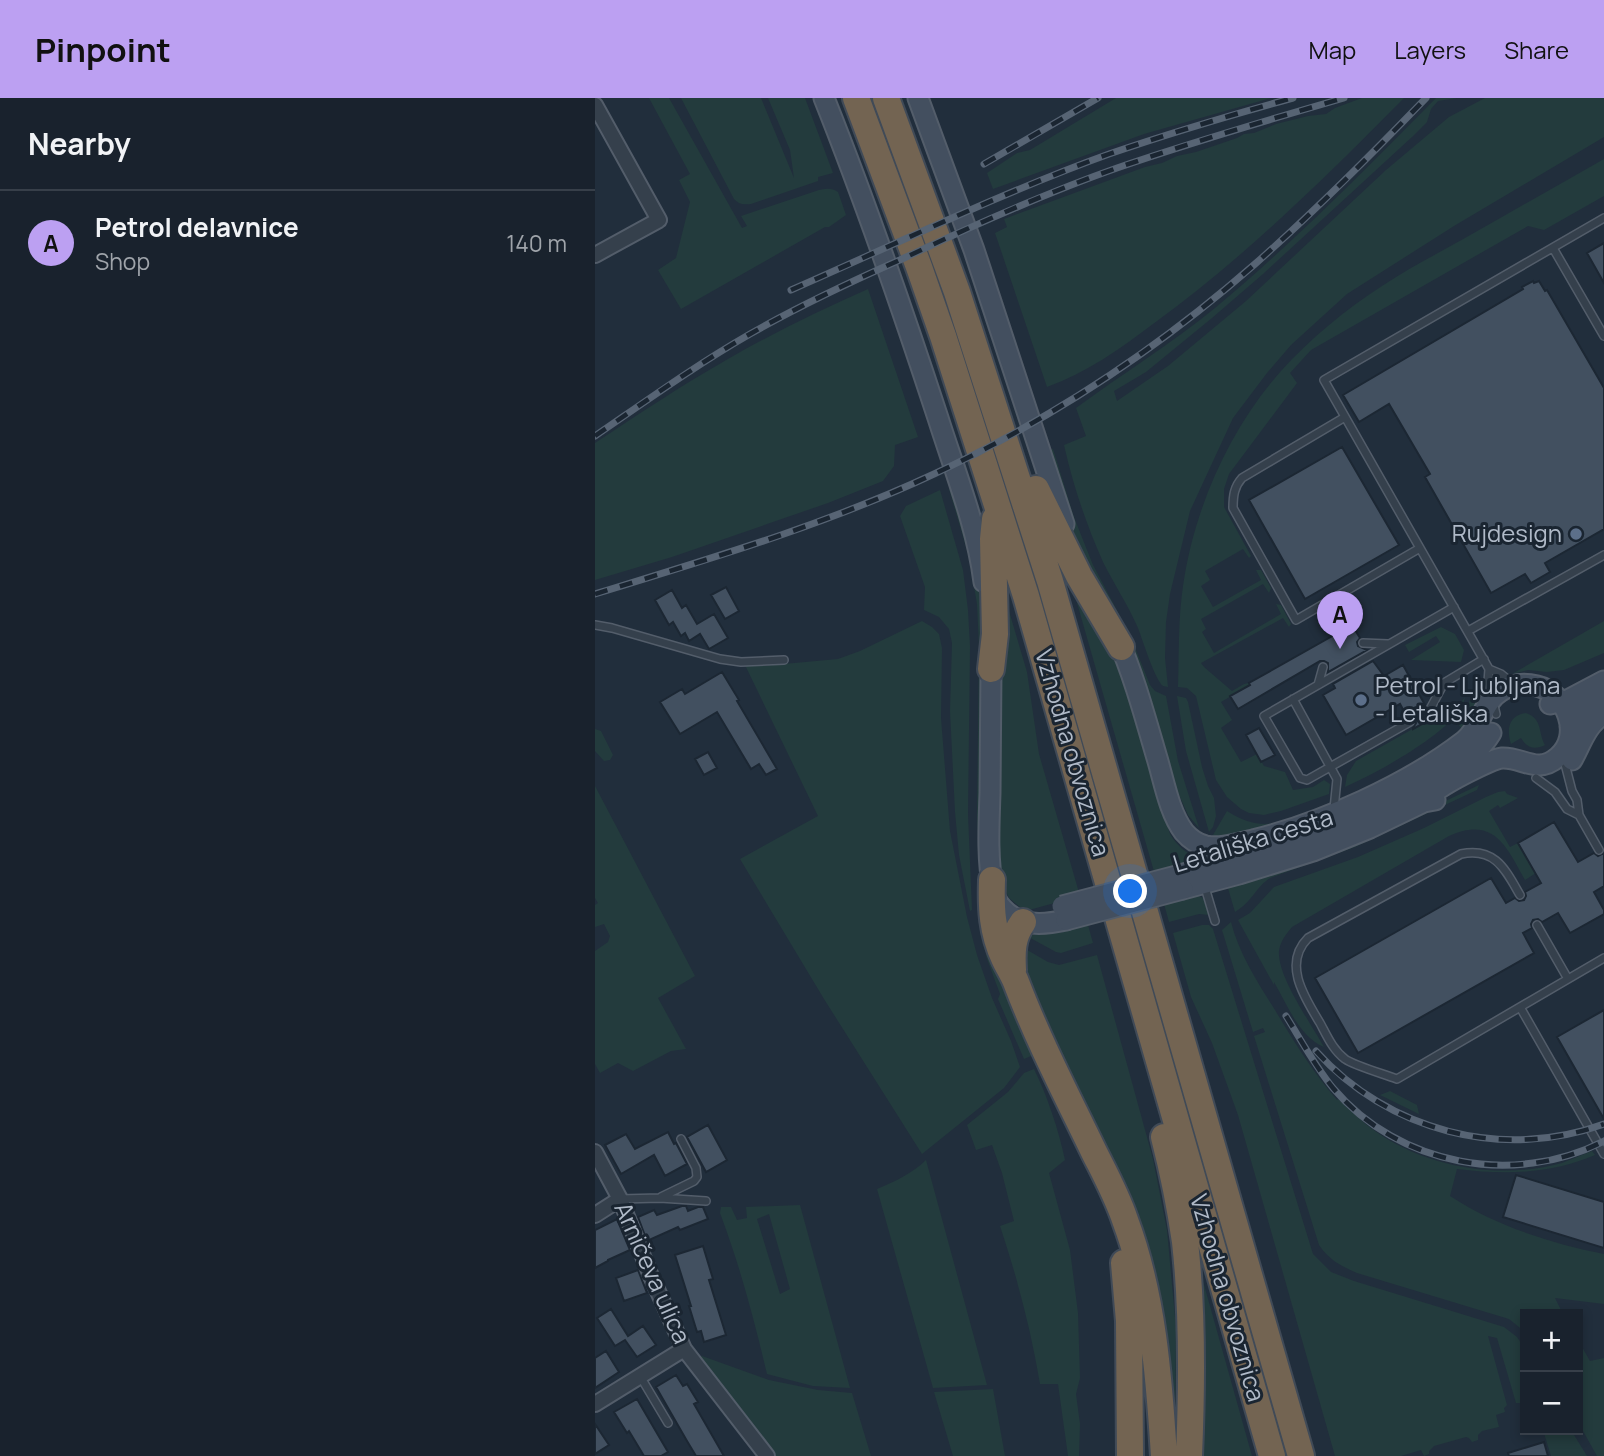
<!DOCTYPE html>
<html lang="en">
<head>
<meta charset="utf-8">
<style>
	:root { --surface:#19222d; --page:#222a35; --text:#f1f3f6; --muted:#9fa4aa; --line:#373f49; --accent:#bca0f2 }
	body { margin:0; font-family:Manrope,sans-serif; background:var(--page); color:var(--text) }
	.controls { position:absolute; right:21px; bottom:21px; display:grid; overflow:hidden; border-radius:0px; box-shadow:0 4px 10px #0003 }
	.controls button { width:63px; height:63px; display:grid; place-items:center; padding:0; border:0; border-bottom:2px solid var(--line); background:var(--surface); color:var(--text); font:35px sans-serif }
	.you { position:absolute; left:536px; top:794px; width:24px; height:24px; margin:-18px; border:5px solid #fff; border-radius:50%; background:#1a73e8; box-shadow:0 0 0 10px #1a73e833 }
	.badge { display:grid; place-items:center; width:46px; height:46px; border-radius:50%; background:var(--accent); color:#111; font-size:23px; font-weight:700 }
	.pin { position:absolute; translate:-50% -58px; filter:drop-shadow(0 2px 4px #0008) }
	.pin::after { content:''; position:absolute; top:37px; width:24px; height:21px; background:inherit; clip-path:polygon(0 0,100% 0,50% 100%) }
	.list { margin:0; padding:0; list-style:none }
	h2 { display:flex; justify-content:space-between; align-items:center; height:91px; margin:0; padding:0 28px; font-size:30px }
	h2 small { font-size:23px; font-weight:400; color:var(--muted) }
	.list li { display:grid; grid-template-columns:46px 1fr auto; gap:21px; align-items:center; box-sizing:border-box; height:105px; padding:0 28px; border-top:2px solid var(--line) }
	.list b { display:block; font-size:26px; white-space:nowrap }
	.list p { margin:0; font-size:23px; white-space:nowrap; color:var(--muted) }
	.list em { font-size:23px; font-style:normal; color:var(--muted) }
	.map { position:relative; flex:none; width:1009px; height:1358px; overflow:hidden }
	header { display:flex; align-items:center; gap:42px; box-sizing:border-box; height:98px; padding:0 35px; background:var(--accent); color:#111 }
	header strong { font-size:33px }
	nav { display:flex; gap:38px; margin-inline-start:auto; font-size:24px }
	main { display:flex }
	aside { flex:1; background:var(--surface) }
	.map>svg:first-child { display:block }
	.green { fill:#233b3d; fill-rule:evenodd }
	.building { fill:#425060; stroke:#1c2733; stroke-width:2 }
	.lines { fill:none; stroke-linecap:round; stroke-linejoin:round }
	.lane-casing { stroke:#535d6a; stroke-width:10 }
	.street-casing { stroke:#535d6a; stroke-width:18 }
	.secondary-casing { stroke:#535d6a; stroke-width:23 }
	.highway-casing { stroke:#404a57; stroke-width:30 }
	.lane { stroke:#35404c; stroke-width:7 }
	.street { stroke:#35404c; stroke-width:14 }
	.secondary { stroke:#434f5f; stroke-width:19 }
	.highway { stroke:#736452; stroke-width:26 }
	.rail-casing { stroke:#576474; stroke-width:7 }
	.rail { stroke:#1a2531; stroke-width:4.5; stroke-dasharray:13; stroke-linecap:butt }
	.secondary-bridge-casing { stroke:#535d6a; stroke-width:23; stroke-linecap:butt }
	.secondary-bridge { stroke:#434f5f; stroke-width:19 }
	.service-dot { fill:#5c6f8a; stroke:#1a2531; stroke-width:2.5 }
	.labels { text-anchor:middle; stroke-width:6; stroke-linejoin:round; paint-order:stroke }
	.poi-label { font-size:24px; fill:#b0bac8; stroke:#1a2531; text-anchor:end }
	.street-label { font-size:24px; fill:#b0bac8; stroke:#1a2531 }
</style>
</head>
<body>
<header>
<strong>Pinpoint</strong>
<nav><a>Map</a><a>Layers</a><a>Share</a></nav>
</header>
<main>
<aside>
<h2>Nearby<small></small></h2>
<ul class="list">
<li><span class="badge">A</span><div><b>Petrol delavnice</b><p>Shop</p></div><em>140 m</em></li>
</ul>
</aside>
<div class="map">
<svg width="1009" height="1358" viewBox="0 0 1009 1358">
	<rect width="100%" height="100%" fill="#212e3c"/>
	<path class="green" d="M54,0h20l73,130 5,-2 -6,-10 75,-25c7,-2 15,-4 22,1l8,23 -17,12h-4l-144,82 -23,-39 18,-12 14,-56 -11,-22 11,-6z
		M86,0h80l33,80 -4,-28 -22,-52h37l28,75 -15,4v4l-67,23c-8,1 -12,0 -17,-5z
		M521,0h155l-127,36 -151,55 -6,-16 30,-20 13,-3z
		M767,0h42c-79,80 -160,160 -251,226 -33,25 -67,49 -106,63l-52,-154 12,-6 -3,-8 141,-52 17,-4 15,-7 19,-4 41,-14 7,-4 10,-1 22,-9 32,-8 18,-2 9,-6z
		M841,0h21l-19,3 -7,8 -4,13 -15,15 -149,137 -51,44 -66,54 -32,19 3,10 51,-35 78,-65 140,-131 63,-53 36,-19h119v39l-150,89 -107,68 -56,51 -24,28 -34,45 -43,93 -20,83 -4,28 -1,36 3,29 -5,-1c-8,-6 -20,-45 -25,-58 -10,-23 -24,-44 -35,-66 -17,-38 -30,-77 -39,-117l22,-9 -10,-28c46,-34 95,-64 139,-100 78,-65 150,-138 221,-210z
		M1009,61v37l-60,34 -16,-4 -217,124 -21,23 7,10 -68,91 -5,15v18l27,49 -2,2 -6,-9 -38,22 5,9 -9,6 12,21 48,-27 -5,-10h5l10,18 -2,5 -6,-9 -62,35 5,10 -4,3 12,21 67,-39 -5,-10 5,1 10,19 -2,3 -6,-9 -82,45 3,4 28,24 12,-7 5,-1 1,2 -29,17 11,18 -11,8 20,34 16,-8 7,12 21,6 8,18 20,-3 11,-7 6,4 -1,10 -48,17 -17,4 -15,-2 -8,-4 -14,-12 -11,-17 -20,-84 -9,-8 -9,-1c1,-33 0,-67 5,-101 11,-77 46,-156 98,-215 29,-32 65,-62 101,-85 27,-18 55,-32 83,-48 46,-26 93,-53 139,-79z
		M273,191l50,148 -23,8 -1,21 -11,15 -55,22 -156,54 -77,23v-137c44,-29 87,-58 133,-84 45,-26 93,-49 140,-70z
		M458,351l21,68 11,28 8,20 37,70 20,50 5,6 11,5 12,65 21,67 -11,-13 -13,-29 -30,-101 -17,-46 -39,-74 -16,-34 -25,-80z
		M360,388l24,91 3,26v324l-5,-112 2,-167 -2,-44 -8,-47 -20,-68z
		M345,392l23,80 5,40 2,36 -2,168 4,96 -2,1 -11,-56 -4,-43 -5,-101 2,-68 -3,-14 -10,-12 -15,-7 1,-23 -25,-71 6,-10z
		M474,477l44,77 18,50 39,132c9,15 22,25 40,24l-55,17z
		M409,496l23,78 12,82 41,142 -51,14 -8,-2 -12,-10 -8,-17 -4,-57 3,-131z
		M327,523l10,6 7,7 3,14 -1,70 9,113 17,86 10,38 15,43 19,43 9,26 -16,21 -82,66 -98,-155 -84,-140 78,-43 -73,-151 16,1 77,-7 22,-8z
		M1009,523v32l-40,17 -17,2 -19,-2 -16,4z
		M846,529l14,7 9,16 -3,12 -50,-2 29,-18 -4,-6 -27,16 -4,-7z
		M887,586c3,17 -10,33 -18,48l-6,-8v-4l10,-15 4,-10z
		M582,598l9,2 2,4 14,65 6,19 6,12 2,18 -3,11 -4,5 -23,-81z
		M870,599c-1,5 -3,10 -7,15 -18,26 -83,62 -113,75l2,-12 9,-14 106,-60z
		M931,615c17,6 12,20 19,32 -10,5 -18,3 -24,-7l-10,6c-5,-15 -2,-29 15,-31z
		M0,631l6,2 12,24 -3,5 -6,1 -9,-10z
		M884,687l-2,5 -122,57 -85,31c-14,9 -18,24 -35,34l-8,-27 183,-67z
		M0,688l100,190 -37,22 28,51 -15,2 -38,20 -15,-8 -18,10 -5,-9v-113l13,-9 2,-6 -6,-12 -9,3v-22l3,-2 -3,-5z
		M910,693l2,3 11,4 -18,10 -2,-3 -9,6 21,36 8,-4 18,30 -11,7c-19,-34 -31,-64 -76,-44l-157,91c-6,7 -12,15 -13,24 -2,25 33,74 45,96 -25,-10 -37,-43 -50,-65v3l-36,-65 12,-7 24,-26 84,-30 66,-29 62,-31 12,-5z
		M723,711l-53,22 -45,6 -7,-2 14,-24c36,23 54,11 91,-2z
		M599,796l9,4 6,17 -10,-1 -30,8 -5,-18 21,-6z
		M636,824c8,32 27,61 44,88 19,32 38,62 62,90l1,-1c12,11 24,23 37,32 52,37 126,49 187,32 10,-4 20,-8 30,-12l3,4c-44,19 -90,20 -138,14l-7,27c46,30 100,47 154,58v50l-49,-6 8,16h-38v18l-16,-13 -152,-46c-16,-7 -28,-13 -38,-28l-65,-209 11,-4 -2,-4 -10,4 -31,-102z
		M493,827l5,18 -32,10 -5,-1 -33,-18 11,1 23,-5 2,3z
		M607,827h7l4,4 100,325 18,18 23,9 150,46 13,10 8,12v62l-3,-8h-6l-19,-65 -9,-2 19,69 -3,3 1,4 -9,3 3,12 -17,4 -4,4v5l-6,2 -3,-4 -3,-1 -32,9 -5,5v3l-5,2 -3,-6 -20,6h-66l-97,-341 -26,-72 -21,-46 -18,-64z
		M427,849l26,15 11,3 38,-10 56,204 14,71 9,98 -1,123 -11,-91 -139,-378z
		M394,851l49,104 -14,6 -26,-60 2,-5 -14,-38z
		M439,971c13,26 25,62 31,91l-16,13 21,77 8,63 2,65 -4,16 4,30 -1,32h-11l-10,-72h-18c-9,-54 -23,-107 -40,-158l14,-5 -12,-48 -10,-28 -16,5 -9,-25 41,-33 16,-19z
		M795,993l27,14 2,9 -39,-19z
		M331,1062l61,225 -54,3 -56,-199c17,-7 36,-16 49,-29z
		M205,1107l50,183 -37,-2 -46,-12c-13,-55 -27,-108 -47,-161l1,-6h10l6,13 10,-2 -1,-11zM174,1116l21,75 -10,5 -23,-75z
		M606,1176l51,182h-52l-2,-181z
		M983,1242l12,21 14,-3v98h-7l-19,-34z
		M107,1258l67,24 49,10 34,3 19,63h-98l-74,-98z
		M398,1291l12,67h-52l-19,-64z
		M948,1332h28l16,26h-36z"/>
	<path class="building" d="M1009,145v40l-17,-30z
		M938,183l1,2 5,-2 6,10 2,-1 57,98v141l-59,34 5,9 -19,11 -6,-9 -34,19 -66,-116 5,-3 -41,-70 -30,18 -16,-27 180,-106 -1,-2z
		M747,349l57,98 -94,54 -56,-99z
		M131,489l13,24 -14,8 -14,-24z
		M77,492l10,18 4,-3 11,19 17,-10 14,24 -19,11 -9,-15 -11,7 -4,-8 -4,3 -8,-14 -4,3 -14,-25z
		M757,527l8,13 -3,4 1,4 9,4 -39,22v-9l-4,-2h-4l-82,48 -8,-13 20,-11 -1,-2z
		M778,563l11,15 19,-11 22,40 -1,9 3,3 5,-1 1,2 -20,11v-1l3,-5 -1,-5 -4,-2 -4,1 -7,-13 -54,31 -23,-40 12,-7 -2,-4z
		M127,574l17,28 -2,1 40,68 -11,6 -7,-11 -8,5 -34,-57 -37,22 -20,-32 22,-13 3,5z
		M664,630l16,27 -14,7 -15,-27z
		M113,654l9,16 -13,7 -9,-16z
		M959,724l24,40 16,-9 4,3 6,-3v33l-10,6 10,18v4l-34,19 -12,-20 -16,9 -4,-3 -5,1 -2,4 1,4 -9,5 11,20 -176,100 -43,-75 176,-100 15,25 9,-5 4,3 5,-1 2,-4 -1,-4 16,-9 -23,-40z
		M1009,912v109l-47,-82z
		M113,1027l19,35 -21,12 -19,-35z
		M73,1034l6,12 2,-1 11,21 -22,12 -11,-21 -33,19 -16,-29 21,-11 9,15z
		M921,1077l88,27v46l-101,-31z
		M87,1108h4l2,5 10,-4h5l5,12 -28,11 -2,-3 -31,14 -9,-24 16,-7 3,5z
		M22,1121l13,31 -22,10v1l-13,7v-38z
		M108,1148l10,33 -4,1 17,55 -22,7 -3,-11 -4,1 -8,-26h2l-16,-51z
		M43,1172l9,23 -23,8 -8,-23z
		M16,1211l17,27 15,-10 13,19 -19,12 -12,-17 -10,6 -18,-28z
		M11,1253l13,21 -24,16v-30z
		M81,1277l7,11 4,-2 11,18 -4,2 30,52h-28l-9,-15 -31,-54z
		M42,1301l31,53 -7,4h-17l-15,-25 -2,2 -13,-21z
		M0,1326l14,21 -14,9z
		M949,1344l4,14h-39l-1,-3z"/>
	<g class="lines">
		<g class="lane-casing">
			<path id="lane" d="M958,150l51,88
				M750,319l-103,61c-8,9 -9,18 -9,30l63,112 124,-72
				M0,527l17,3 108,31 21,3 43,-2
				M873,533l136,-76
				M768,545l25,1
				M894,571l-165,-289 280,-162
				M894,571l-1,13 8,32
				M894,571l12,5 11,9
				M723,587l5,-18
				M698,601l44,80 -3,30
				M834,613l15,-28 40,-24
				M815,624l-103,58 -7,-2 -36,-62 190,-109
				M969,662l8,31 5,9 2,15 20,35
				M941,680l19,14 12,17 12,6
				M609,786l11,37
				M925,797c-15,-26 -25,-48 -59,-41l-153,84c-26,26 -3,60 12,85 7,13 13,27 25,36 10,7 39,15 52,20l207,-121
				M942,827l31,54
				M925,909l84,147
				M66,1099l33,-16 3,-4 -1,-9 -15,-29
				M25,1101l40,-1 46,3
				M45,1278l28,47"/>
		</g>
		<g class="street-casing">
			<path id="street" d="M0,7l64,115 -64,35
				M0,1054l25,47 31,77 33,73 83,107
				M0,1117l25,-16
				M0,1306l89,-55"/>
		</g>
		<g class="secondary-casing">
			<path id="secondary" d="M229,0c42,105 79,213 114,320 17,54 39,108 46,164
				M323,0l56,152 90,274
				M522,539c17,39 28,80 40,121 7,23 12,54 27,74 6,7 13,12 22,14 16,3 32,-3 47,-6 69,-17 154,-55 211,-99 17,-13 18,-39 37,-50 11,-7 24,-8 36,-5 30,7 46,50 21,71 -21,18 -35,0 -56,1 -11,1 -56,25 -66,33 -4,3 -8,7 -12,11
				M395,559l1,12c0,42 -1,83 -1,124 -1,31 -3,65 3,96 1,7 4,14 9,19 17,19 41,17 64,12
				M955,606l18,-4 36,-19
				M975,628l15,-17 19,-13
				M977,662c10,-18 14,-35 32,-46
				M585,777c88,-23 174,-50 254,-96 21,-12 44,-24 57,-46
				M588,791l56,-15 74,-23 57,-23 54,-26 11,-2"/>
		</g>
		<g class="highway-casing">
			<path id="highway" d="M261,0l63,169 24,69 83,260 246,860
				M291,0l71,194 93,289 251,875
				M441,391l43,87 42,71
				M396,571l4,-35 -2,-95 2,-20
				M397,782c-1,28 0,52 12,78 4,9 9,16 12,24 22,58 51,114 78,170 11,22 23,44 31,68 28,75 34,157 39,236
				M418,872c-1,-18 -1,-33 10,-48
				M569,1039c9,35 16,70 21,105 8,71 7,143 4,214
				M529,1165l5,58 1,135"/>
		</g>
		<use href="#lane" class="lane"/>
		<use href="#street" class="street"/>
		<use href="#secondary" class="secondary"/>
		<use href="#highway" class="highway"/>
		<g class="rail-casing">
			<path id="rail" d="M389,66l114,-66
				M196,192c105,-46 210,-97 318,-136 61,-21 122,-39 184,-56
				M0,338c51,-35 101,-71 155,-102 49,-28 100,-52 152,-75 70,-33 141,-65 215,-91 75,-26 151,-48 227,-70
				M0,496c114,-35 230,-69 339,-120 116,-54 225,-126 321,-210 60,-53 116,-109 171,-166
				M691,918c15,24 29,50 47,72 66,78 181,99 271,53
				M721,953c72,80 186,110 288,73"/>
		</g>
		<use href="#rail" class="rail"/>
		<g class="secondary-bridge-casing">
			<path id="secondary-bridge" d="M467,808l118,-31
				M471,822l117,-31"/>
		</g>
		<use href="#secondary-bridge" class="secondary-bridge"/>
	</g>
	<g class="service-dot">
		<circle cx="981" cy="436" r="7"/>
		<circle cx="766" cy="602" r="7"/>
	</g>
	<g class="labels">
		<g class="poi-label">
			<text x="967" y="444">Rujdesign</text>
			<text x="780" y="596" text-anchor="start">Petrol - Ljubljana<tspan x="780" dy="28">- Letališka</tspan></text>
		</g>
		<g class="street-label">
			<text transform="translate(477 655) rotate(74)" y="8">Vzhodna obvoznica</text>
			<text transform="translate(658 743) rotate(-17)" y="8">Letališka cesta</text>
			<text transform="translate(57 1175) rotate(66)" y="8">Arničeva ulica</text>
			<text transform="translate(632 1200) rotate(74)" y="8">Vzhodna obvoznica</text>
		</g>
	</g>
</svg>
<div class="controls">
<button>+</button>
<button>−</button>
</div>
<div class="you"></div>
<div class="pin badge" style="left:745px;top:551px">A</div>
</div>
</main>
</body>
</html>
